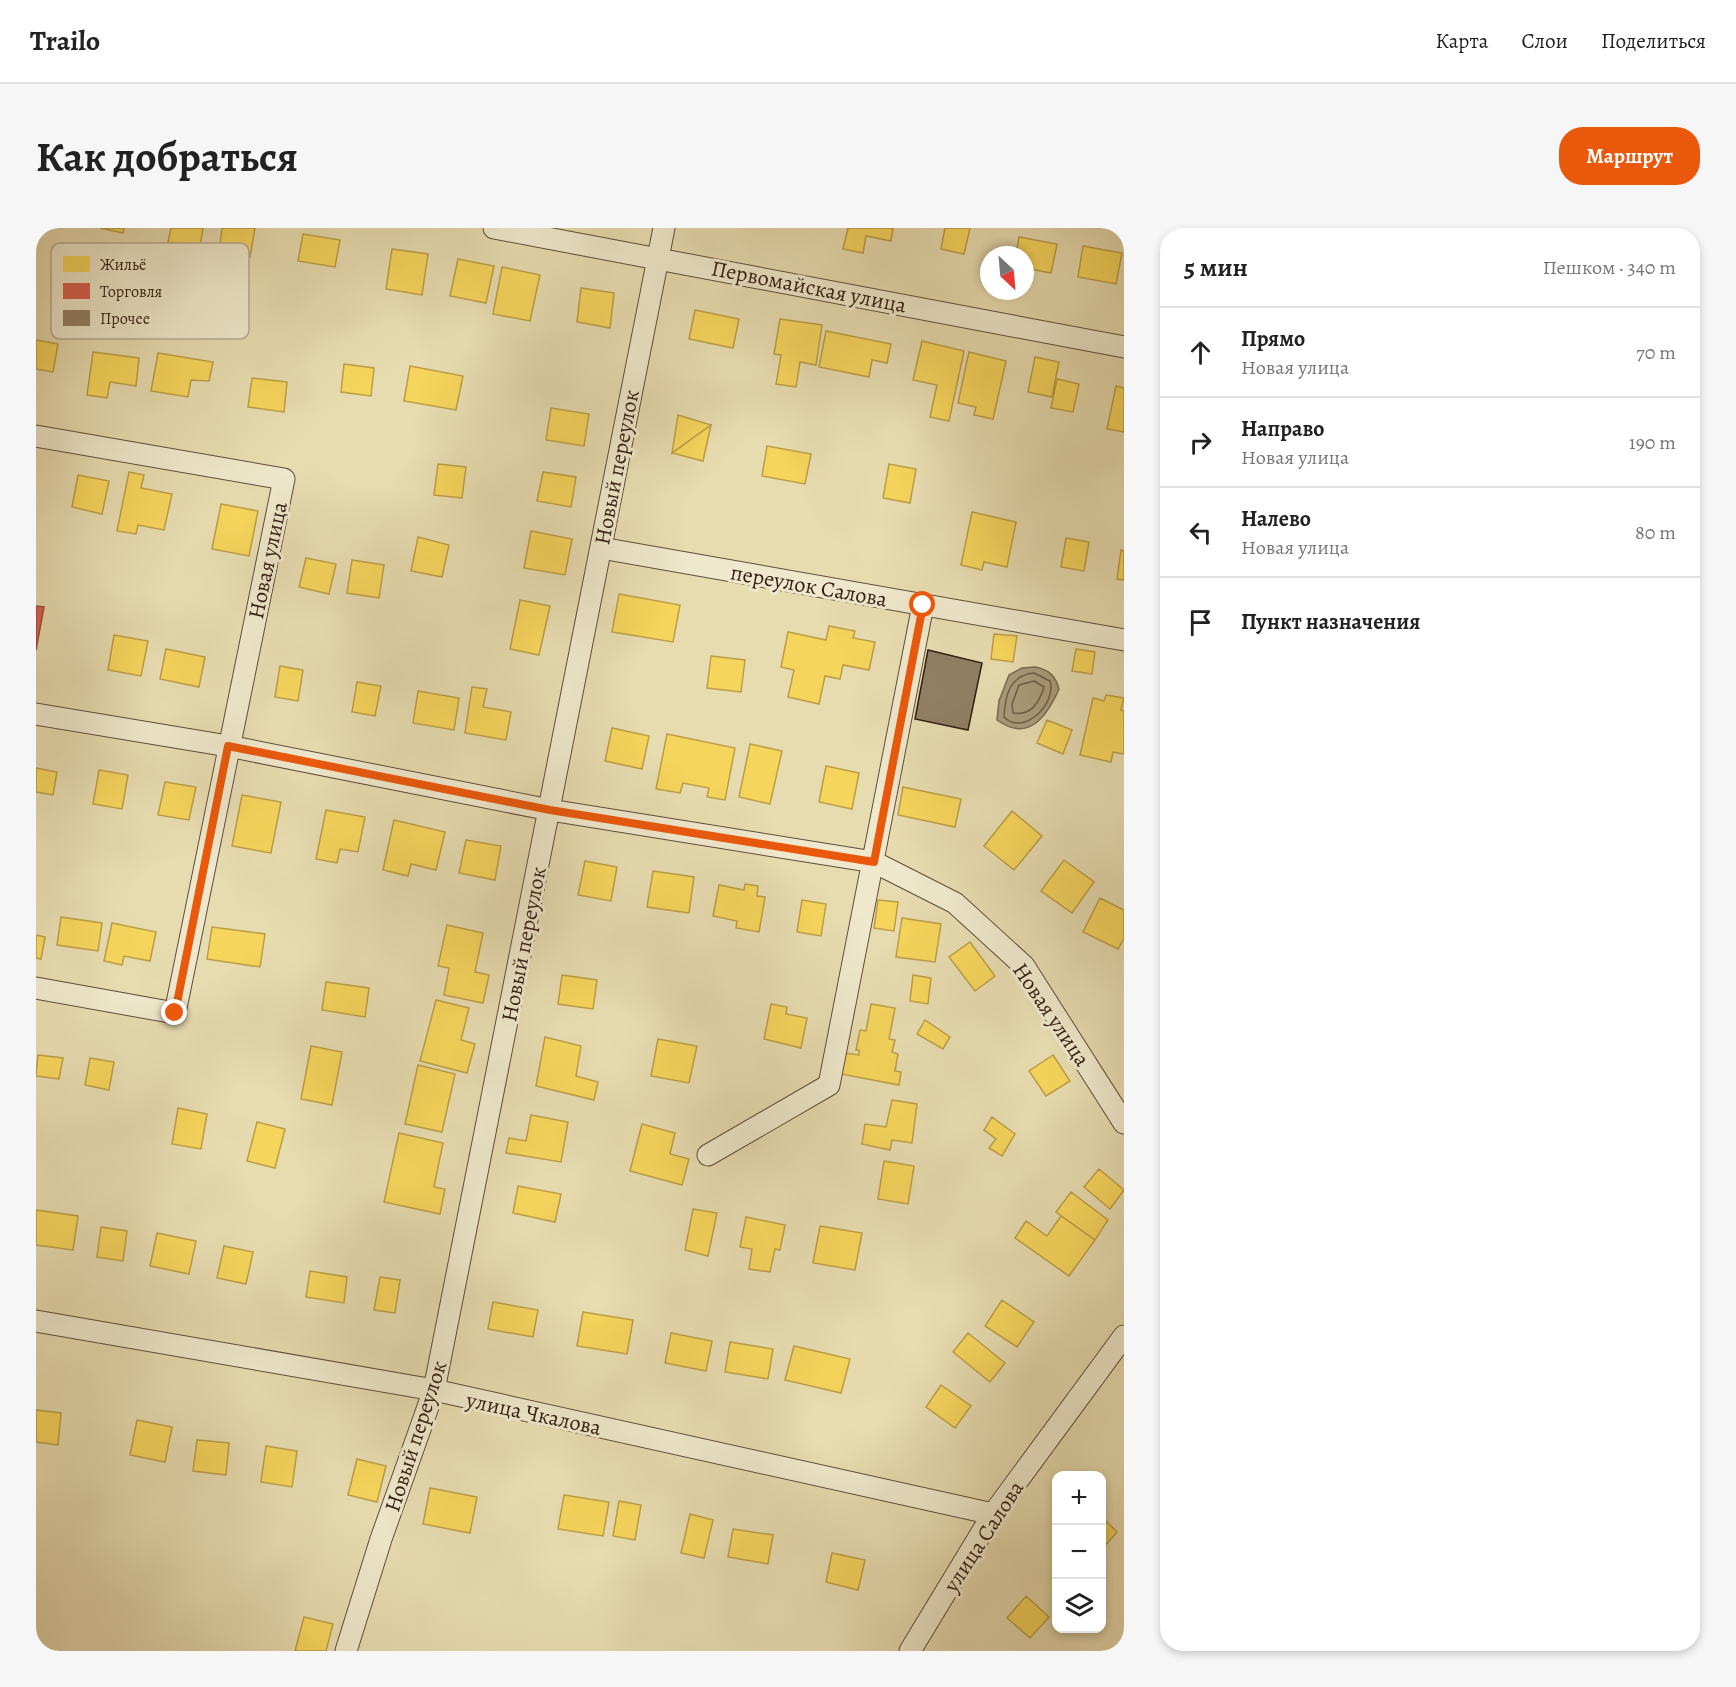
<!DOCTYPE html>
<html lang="ru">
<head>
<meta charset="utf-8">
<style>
	:root { --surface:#fff; --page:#f6f6f6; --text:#222; --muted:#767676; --line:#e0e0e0; --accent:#ea580c }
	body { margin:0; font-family:Alegreya,serif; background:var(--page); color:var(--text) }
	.controls { position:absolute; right:18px; bottom:18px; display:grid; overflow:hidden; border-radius:12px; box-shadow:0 3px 9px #0003 }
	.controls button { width:54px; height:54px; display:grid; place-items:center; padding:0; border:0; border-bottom:2px solid var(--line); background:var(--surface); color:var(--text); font:30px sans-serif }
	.compass { position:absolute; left:944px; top:18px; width:54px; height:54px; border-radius:50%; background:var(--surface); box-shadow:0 3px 9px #0003; rotate:154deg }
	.stop { position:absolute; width:18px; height:18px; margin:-14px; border:4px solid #ea580c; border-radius:50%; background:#fff }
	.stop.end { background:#ea580c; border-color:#fff; box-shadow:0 2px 6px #0008 }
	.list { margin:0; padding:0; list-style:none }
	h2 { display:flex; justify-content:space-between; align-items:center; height:78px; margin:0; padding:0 24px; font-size:26px }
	h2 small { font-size:20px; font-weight:400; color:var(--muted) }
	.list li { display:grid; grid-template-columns:39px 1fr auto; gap:18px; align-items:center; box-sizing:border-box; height:90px; padding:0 24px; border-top:2px solid var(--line) }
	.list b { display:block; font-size:22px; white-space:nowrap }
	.list p { margin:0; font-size:20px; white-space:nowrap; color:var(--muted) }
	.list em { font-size:20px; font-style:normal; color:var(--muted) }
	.icon { flex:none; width:33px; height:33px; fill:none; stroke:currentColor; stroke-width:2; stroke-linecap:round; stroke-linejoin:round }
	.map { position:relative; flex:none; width:1088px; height:1423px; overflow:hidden; border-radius:24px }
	header { display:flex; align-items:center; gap:36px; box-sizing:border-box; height:84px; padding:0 30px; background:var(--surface); border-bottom:2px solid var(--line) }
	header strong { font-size:28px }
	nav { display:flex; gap:33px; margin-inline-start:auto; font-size:21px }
	.intro { display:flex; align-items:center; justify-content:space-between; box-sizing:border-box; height:144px; padding:0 36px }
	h1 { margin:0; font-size:42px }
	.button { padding:15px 27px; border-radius:24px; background:var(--accent); color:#fff; font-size:21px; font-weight:700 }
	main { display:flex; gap:36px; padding:0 36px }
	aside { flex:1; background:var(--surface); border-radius:24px; box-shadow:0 3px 9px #0003 }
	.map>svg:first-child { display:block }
	.water { fill:#aa9b7b; stroke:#7a6951; stroke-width:1.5 }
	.homes { fill:#f6d55c; stroke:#bc9e46; stroke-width:1.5 }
	.shops { fill:#d6604d; stroke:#a54c3c; stroke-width:1.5 }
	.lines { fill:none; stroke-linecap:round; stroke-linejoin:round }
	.shore { stroke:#6e5c47; stroke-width:1.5 }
	.building { fill:#918065; stroke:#331d13; stroke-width:1.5 }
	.minor-casing { stroke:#604d3a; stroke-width:23 }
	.minor { stroke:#efe8cc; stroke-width:21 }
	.route { stroke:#ea580c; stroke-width:8 }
	.labels { text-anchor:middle; stroke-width:6; stroke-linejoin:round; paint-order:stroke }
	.street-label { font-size:22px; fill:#331d13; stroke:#efe8cc }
	.key { fill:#efe8cc; stroke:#b7ab94; stroke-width:1.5 }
	.key-label { font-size:16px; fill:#331d13 }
</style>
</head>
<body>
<header>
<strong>Trailo</strong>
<nav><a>Карта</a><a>Слои</a><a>Поделиться</a></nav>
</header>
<div class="intro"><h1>Как добраться</h1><a class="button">Маршрут</a></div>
<main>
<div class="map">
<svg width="1088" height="1423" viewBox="0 0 1088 1423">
	<rect width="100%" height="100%" fill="#e7dcb0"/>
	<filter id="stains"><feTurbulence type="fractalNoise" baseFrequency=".00333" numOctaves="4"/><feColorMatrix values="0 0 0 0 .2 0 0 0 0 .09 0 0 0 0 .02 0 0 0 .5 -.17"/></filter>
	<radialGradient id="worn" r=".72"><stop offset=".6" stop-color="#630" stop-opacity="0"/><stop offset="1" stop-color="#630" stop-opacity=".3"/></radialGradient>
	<path class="water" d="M999,439c14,3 20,8 24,22 -12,27 -30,54 -62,31l2,-19 10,-26 13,-7z"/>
	<path class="homes" d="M64,0h24l-1,5z
		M135,0h32l-3,19 -32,-5z
		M186,0h33l-5,29 -31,-5z
		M812,0h45l-2,13 -25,-5 -3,17 -20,-4z
		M909,0h25l-6,26 -23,-5z
		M267,6l37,6 -5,27 -37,-6z
		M983,9l38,7 -6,29 -26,-5v-13h-9z
		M1047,18l39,7 -6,31 -38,-7z
		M356,21l36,5 -6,41 -36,-6z
		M422,31l36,7 -8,37 -36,-7z
		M466,39l38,8 -10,46 -37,-7z
		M545,60l33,5 -4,35 -33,-6z
		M659,82l44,9 -6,29 -44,-9z
		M744,91l42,6 -6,40 -16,-3 -4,25 -20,-3 5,-29 -7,-1z
		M790,103l65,13 -4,19 -15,-3 -3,17 -50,-10z
		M0,112l22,4 -5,28 -17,-3z
		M886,113l42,10 -15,70 -19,-4 7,-32 -24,-5z
		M57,124l46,6 -3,28 -26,-4 -3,16 -20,-3z
		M933,124l37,9 -13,58 -19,-4 2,-8 -18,-4z
		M122,125l55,9 -4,19 -18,-1 -3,17 -37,-6z
		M999,129l24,5 -7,35 -24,-5z
		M308,136l30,4 -3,28 -30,-4z
		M374,138l53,10 -7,34 -52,-9z
		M216,150l35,4 -3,30 -36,-5z
		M1021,151l22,5 -6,28 -22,-4z
		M1080,158l8,2v44l-17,-3z
		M515,180l38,6 -5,32 -38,-6z
		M642,187l33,10 -39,28z
		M675,197l-8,36 -31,-8z
		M731,218l44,8 -6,30 -43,-8z
		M402,236l28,3 -4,31 -28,-3z
		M853,236l27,5 -6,34 -27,-5z
		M93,244l15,3 -3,13 31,6 -8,36 -26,-5 -2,9 -19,-3z
		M507,244l33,5 -5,30 -34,-6z
		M42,247l31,6 -7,33 -30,-7z
		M185,276l37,7 -9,45 -37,-7z
		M936,284l44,10 -9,45 -23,-5 -2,8 -21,-5z
		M495,303l41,8 -7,36 -41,-7z
		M382,309l31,8 -7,32 -31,-6z
		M1030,310l23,4 -5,29 -23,-4z
		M1085,322l3,1v29l-7,-1z
		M270,330l30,6 -7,30 -30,-7z
		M316,332l32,5 -5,33 -32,-5z
		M583,366l61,11 -7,37 -61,-10z
		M484,372l30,6 -11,49 -29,-6z
		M793,398l26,5 -2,7 22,4 -6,28 -26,-5 -3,14 -15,-3 -6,28 -31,-7 6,-27 -13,-3 7,-35 38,8z
		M958,406l23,2 -4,26 -22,-3z
		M78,407l34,6 -7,35 -33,-6z
		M130,421l39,8 -6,30 -39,-8z
		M1040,421l19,3 -3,22 -20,-3z
		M675,428l34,4 -4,32 -34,-4z
		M244,438l23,4 -5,31 -23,-4z
		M321,454l24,4 -6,30 -23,-4z
		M436,459l15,2 -4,18 28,5 -5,28 -41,-7z
		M382,463l41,7 -5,32 -41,-7z
		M1070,467l18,3 -3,12 3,1v43l-11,-2 -2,10 -31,-7 13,-57 11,3z
		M1011,492l25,10 -9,24 -26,-11z
		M576,500l37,8 -7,33 -37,-8z
		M631,506l68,14 -10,52 -18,-3 2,-9 -26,-5 -3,10 -24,-4z
		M714,516l32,7 -12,53 -31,-7z
		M790,538l33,7 -7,36 -33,-7z
		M0,540l21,4 -4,23 -17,-3z
		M63,542l29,5 -6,34 -29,-5z
		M129,554l31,5 -7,33 -31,-5z
		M867,559l58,12 -6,28 -57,-12z
		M206,567l39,7 -10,51 -39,-7z
		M290,582l39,7 -7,35 -18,-3 -3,14 -21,-4z
		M976,583l30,25 -28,34 -30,-24z
		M358,592l51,12 -9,38 -25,-6 -3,12 -25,-6z
		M430,612l35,6 -6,34 -36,-7z
		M1028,632l30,22 -22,31 -31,-22z
		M549,633l32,6 -6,34 -33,-6z
		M617,643l41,6 -5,36 -42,-6z
		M709,656l13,2 -1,10 8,1 -6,35 -23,-4 1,-7 -24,-5 6,-31 25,5z
		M1064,670l24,12v28l-6,11 -35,-17z
		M766,672l24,4 -5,32 -24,-4z
		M842,672l20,2 -4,29 -20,-3z
		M25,689l41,6 -4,28 -41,-6z
		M866,690l39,6 -6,38 -39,-5z
		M76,695l44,9 -6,29 -26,-5 -2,9 -18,-4z
		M411,697l36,8 -8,39 14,3 -6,28 -39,-8 5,-27 -11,-2z
		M176,699l53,7 -5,33 -53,-8z
		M0,707l9,2 -4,22 -5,-1z
		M934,714l25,34 -20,15 -26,-34z
		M526,747l35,5 -4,29 -35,-5z
		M877,747l18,3 -3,26 -18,-3z
		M290,754l43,6 -4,29 -43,-7z
		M400,772l33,8 -8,32 14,4 -8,29 -47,-12z
		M735,776l16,3 -1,7 21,4 -6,30 -37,-9z
		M835,776l24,4 -6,31 6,1 -3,12 6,2 -3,17 6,1 -2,13 -58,-11 4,-21 14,2v-5h-3l4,-20 6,1z
		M889,792l25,17 -7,12 -26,-15z
		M509,809l36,9 -5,30 22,6 -4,18 -58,-14z
		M622,811l39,7 -8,37 -38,-7z
		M275,818l31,6 -10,53 -31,-6z
		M2,827l25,3 -4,21 -23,-3z
		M1017,827l17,26 -24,15 -17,-25z
		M54,830l24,4 -5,28 -24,-5z
		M382,837l37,9 -13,58 -37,-8z
		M856,872l25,4 -5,39 -20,-3 -2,10 -28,-6 3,-20 21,3z
		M142,880l29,6 -6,35 -29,-5z
		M495,887l37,7 -7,40 -55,-9 3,-15 17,3z
		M956,889l23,17 -13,22 -13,-8 7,-9 -12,-9z
		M221,894l28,7 -10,39 -28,-7z
		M606,896l33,9 -5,21 19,5 -7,26 -52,-14z
		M363,905l44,10 -9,44 11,2 -5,25 -56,-12z
		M848,933l30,5 -6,38 -30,-5z
		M1063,941l25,21 -14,19 -26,-22z
		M482,958l43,8 -6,28 -42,-9z
		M1035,964l37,28 -13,20 -39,-28z
		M657,981l24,4 -9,43 -23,-6z
		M0,982l42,6 -5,34 -37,-5z
		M1025,988l34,24 -26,36 -54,-38 11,-17 21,15z
		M710,989l39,8 -5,25 -5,-1 -5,23 -21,-3 3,-20 -12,-2z
		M784,998l42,7 -7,37 -42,-7z
		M65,999l26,4 -4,30 -26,-4z
		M121,1005l39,8 -7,33 -39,-8z
		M188,1018l29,6 -7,32 -29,-6z
		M274,1043l37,6 -3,26 -38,-6z
		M344,1049l20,3 -5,33 -21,-3z
		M966,1072l32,22 -17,25 -32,-21z
		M457,1074l45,8 -5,27 -45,-8z
		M547,1084l50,8 -6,34 -50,-8z
		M635,1105l41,8 -6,30 -41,-8z
		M932,1105l37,30 -15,19 -37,-30z
		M694,1114l43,7 -5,30 -43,-7z
		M758,1118l56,13 -9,34 -56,-13z
		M905,1157l30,21 -16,22 -29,-21z
		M0,1182l25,3 -3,32 -22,-3z
		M101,1192l35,7 -7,35 -35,-7z
		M161,1212l32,3 -3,32 -33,-4z
		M230,1218l31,5 -5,36 -31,-5z
		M321,1231l29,7 -9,36 -29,-7z
		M394,1260l47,9 -7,36 -47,-9z
		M528,1267l45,7 -6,34 -45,-7z
		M583,1273l22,4 -6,35 -22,-4z
		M654,1286l23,6 -9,38 -23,-5z
		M1066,1289l15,15 -15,17z
		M697,1301l40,6 -5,29 -40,-7z
		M796,1325l33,7 -7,30 -32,-8z
		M990,1368l23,21 -19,21 -23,-20z
		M268,1389l29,7 -7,27h-31z"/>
	<path class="shops" d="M0,378l8,1 -8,43z"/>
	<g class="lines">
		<path class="shore" d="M998,445l16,8c7,22 -26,56 -46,36 1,-22 6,-42 30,-44z
			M998,453l10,6c-5,16 -13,29 -31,26l-1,-9 7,-19z"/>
	</g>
	<path class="building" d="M892,422l54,13 -14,67 -53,-11z"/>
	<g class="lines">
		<g class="minor-casing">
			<path id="minor" d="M458,0l630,119
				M0,208l248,43 -109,534 -139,-25
				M565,320l523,92
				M0,486l192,32 322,64 324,52 81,41 69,63 100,157
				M672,927l121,-70 94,-480
				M0,1093l398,69 559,124
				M310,1423l35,-112 53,-149 230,-1162
				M874,1423l83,-137 131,-178"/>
		</g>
		<use href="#minor" class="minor"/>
	</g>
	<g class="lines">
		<path class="route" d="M139,785l53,-267 322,64 324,52 49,-257"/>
	</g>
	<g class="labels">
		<g class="street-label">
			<text transform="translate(773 58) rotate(11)" y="8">Первомайская улица</text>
			<text transform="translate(580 239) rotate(-79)" y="8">Новый переулок</text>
			<text transform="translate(231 332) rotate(-78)" y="8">Новая улица</text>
			<text transform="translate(773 357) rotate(10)" y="8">переулок Салова</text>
			<text transform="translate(487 716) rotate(-79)" y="8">Новый переулок</text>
			<text transform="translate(1016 786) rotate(56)" y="8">Новая улица</text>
			<text transform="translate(498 1185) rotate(12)" y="8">улица Чкалова</text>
			<text transform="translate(379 1208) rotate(-72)" y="8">Новый переулок</text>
			<text transform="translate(947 1308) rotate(-57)" y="8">улица Салова</text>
		</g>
	</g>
	<rect x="15" y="15" width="198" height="96" rx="9" class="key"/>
	<rect x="27" y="28" width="27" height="16" fill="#f6d55c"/>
	<rect x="27" y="55" width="27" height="16" fill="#d6604d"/>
	<rect x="27" y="82" width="27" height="16" fill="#918065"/>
	<g class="key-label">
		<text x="64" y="42">Жильё</text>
		<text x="64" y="69">Торговля</text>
		<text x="64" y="96">Прочее</text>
	</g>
	<rect width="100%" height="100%" filter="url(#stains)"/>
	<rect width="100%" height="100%" fill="url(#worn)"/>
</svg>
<div class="controls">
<button>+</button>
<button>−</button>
<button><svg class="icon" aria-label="layers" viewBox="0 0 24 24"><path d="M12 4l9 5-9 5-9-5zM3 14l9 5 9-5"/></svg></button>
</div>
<svg class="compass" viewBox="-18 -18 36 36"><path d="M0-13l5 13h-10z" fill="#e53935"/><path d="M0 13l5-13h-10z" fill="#767676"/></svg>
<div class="stop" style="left:887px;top:377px"></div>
<div class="stop end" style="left:139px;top:785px"></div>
</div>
<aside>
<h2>5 мин<small>Пешком · 340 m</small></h2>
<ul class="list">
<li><svg class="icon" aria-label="ahead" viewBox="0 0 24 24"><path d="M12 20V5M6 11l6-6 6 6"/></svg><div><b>Прямо</b><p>Новая улица</p></div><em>70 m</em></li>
<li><svg class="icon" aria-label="right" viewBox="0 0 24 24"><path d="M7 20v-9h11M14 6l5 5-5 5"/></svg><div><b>Направо</b><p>Новая улица</p></div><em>190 m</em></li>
<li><svg class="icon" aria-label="left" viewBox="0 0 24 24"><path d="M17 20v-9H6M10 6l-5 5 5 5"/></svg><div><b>Налево</b><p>Новая улица</p></div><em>80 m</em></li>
<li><svg class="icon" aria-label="arrive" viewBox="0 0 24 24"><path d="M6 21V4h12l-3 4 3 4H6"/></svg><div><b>Пункт назначения</b></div></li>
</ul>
</aside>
</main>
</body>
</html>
